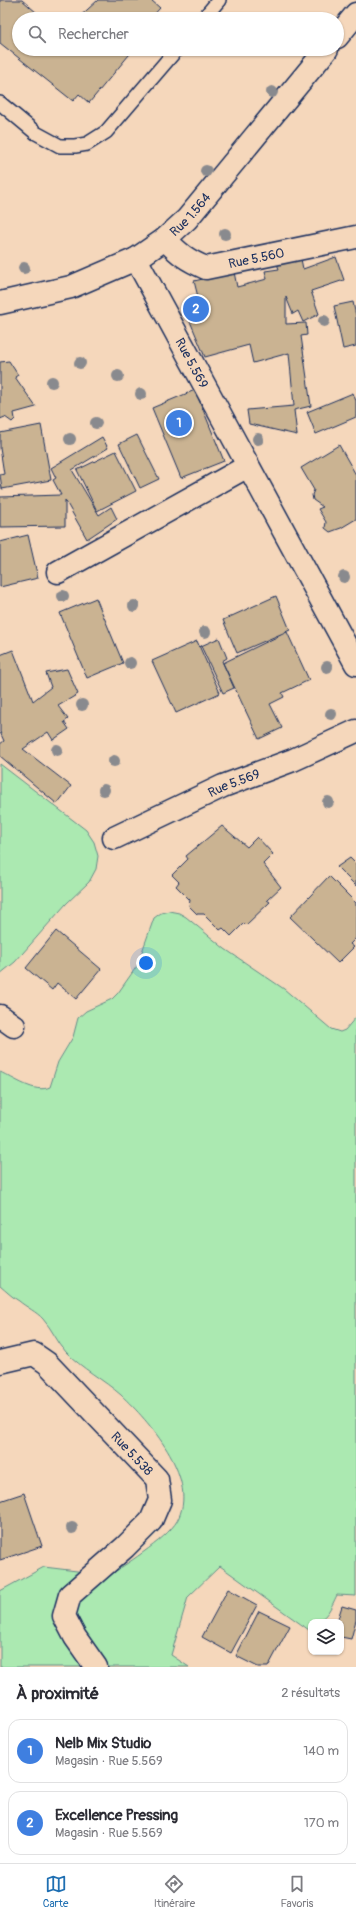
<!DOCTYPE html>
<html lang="fr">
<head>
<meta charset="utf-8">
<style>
	:root { --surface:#fff; --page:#f2f2f3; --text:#2b2b33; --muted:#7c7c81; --line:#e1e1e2; --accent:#1f6fb2 }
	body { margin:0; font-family:Pangolin,sans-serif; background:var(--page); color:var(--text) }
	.controls { position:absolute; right:12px; bottom:12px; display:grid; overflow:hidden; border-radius:8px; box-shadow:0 1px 3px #0004 }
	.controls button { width:36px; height:36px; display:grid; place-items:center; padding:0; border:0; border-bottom:1px solid var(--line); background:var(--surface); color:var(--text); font:20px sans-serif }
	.you { position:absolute; left:146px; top:963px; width:14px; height:14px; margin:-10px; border:3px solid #fff; border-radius:50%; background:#1a73e8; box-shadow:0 0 0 6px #1a73e833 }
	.badge { display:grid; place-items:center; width:26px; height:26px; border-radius:50%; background:var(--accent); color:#fff; font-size:13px; font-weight:700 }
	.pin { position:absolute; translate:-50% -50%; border:2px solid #fff; box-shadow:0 1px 4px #0006 }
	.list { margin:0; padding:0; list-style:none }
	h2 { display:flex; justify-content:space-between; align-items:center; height:52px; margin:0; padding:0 16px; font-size:17px }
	h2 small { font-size:13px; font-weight:400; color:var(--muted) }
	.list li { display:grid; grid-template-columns:26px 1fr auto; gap:12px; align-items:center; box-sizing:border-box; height:64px; margin:0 8px 8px; padding:0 8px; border:1px solid var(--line); border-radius:12px }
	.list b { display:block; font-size:15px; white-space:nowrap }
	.list p { margin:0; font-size:13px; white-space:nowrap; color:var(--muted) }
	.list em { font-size:13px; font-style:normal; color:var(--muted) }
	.icon { flex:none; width:22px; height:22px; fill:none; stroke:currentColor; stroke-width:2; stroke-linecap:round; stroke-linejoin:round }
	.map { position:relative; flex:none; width:356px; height:1667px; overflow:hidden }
	.search { position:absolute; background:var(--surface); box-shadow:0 1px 3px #0004; left:12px; right:12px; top:12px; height:44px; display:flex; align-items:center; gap:10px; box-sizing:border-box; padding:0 14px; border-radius:22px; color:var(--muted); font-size:15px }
	.sheet { height:196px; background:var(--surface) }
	nav { display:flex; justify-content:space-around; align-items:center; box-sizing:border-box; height:56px; border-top:1px solid var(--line); background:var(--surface); font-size:11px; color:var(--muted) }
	nav a { display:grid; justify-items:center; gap:2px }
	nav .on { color:var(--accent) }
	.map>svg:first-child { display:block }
	.green { fill:#abe9b1; stroke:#638c88 }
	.building { fill:#cab392; stroke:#1b2f5e }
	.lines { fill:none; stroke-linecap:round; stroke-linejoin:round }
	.lane-casing { stroke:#1b2f5e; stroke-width:16 }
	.street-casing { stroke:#1b2f5e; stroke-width:25 }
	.secondary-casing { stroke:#1b2f5e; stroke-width:25 }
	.lane { stroke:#f5d7bb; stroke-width:13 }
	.street { stroke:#f5d7bb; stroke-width:22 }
	.secondary { stroke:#f5d7bb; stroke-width:22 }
	.tree { fill:#898a8e }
	.labels { text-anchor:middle; stroke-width:3.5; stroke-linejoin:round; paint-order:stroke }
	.street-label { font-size:13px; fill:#1b2f5e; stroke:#f5d7bb }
</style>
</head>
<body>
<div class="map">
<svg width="356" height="1667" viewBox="0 0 356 1667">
	<rect width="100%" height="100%" fill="#f5d7bb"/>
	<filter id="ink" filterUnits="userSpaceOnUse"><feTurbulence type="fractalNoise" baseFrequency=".025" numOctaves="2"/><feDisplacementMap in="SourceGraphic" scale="8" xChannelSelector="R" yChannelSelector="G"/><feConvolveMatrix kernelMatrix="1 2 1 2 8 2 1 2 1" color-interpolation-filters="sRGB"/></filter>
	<g filter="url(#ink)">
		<path class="green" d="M0,764l86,66 8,12 4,14 -2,13 -7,13 -23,22 -51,58 -15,12z
			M169,911l10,2 7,4 39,32 59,40 47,40 9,3 5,-2 11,-13v579l-19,-1c-6,12 -11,27 -26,27v6l-2,2 -89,-64 -32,31 -17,58 18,12h-189v-76l44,-24 66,8c17,-12 62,-39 69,-58 18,-41 -30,-96 -58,-122 -17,-15 -40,-27 -55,-43 -9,-10 -14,-23 -23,-33 -6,-7 -17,-12 -24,-18 -7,-4 -13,-10 -19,-15v-214c14,6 35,22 50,15l8,-25 15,-25 5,-19 8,-7 26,-12 6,-6 19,-27 17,-48 7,-5z"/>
		<path class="building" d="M0,0h22l22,19h-25v30h115l-45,54 -10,-9 -6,7 -73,-58z
			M98,0h53l9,8 -10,11h-73z
			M336,257l8,23 -33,11 8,23 -16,8 -5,-11 -5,3 -7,-17v27l20,-1 1,12 -6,1 10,70 -17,4 3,25 -48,-11 -2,-14 47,-4 -5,-53 -36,10 -4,-18 -44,12 -21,-50 15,-6 -5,-20 40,-9 3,15 30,-8 -2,-8 14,-2 -2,-5 24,-5 2,10z
			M353,302l3,14v30l-13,3 -9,-43z
			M9,361l9,14 -3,2 21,30 -22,6 1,6 -3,3 -7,-5 -5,2v-57z
			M195,390l29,71 -43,17 -29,-70z
			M353,393l3,8v16l-40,17 -9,-22z
			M41,425l10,55 -49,9 -2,-14 4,-1 -4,-26v-15z
			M137,435l22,44 -19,9 -21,-44z
			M102,437l6,11 -36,22 27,45 12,-8 6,12 -30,20 -22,-39v26l-65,1v-30l61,-2 -8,-15 3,-2 -5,-10z
			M339,445l17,30v44l-15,9 -11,4 -5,-4 1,-6 -8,-13 5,-2 -10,-7 -1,-5 2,-5 -13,-22z
			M116,451l20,40 -39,20 -20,-41z
			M28,535l10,43 -38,9v-45z
			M276,596l14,34 -53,23 -14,-33z
			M96,598l27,65 -36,15 -27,-65z
			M287,632l22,48 -27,13 2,4 -14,7 12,24 -23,11 -36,-76z
			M219,638l8,20 -5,3 12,27 -11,5 -22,-47z
			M197,641l23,52 -44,20 -24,-52z
			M13,650l20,51 18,-14 -5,-14 21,-4 11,25 -20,12 10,13 -4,3 5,7 -16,11 -5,-8 -25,17 48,37 -14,18 -57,-48v-12l4,-3 -4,-9v-77z
			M222,826l25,21 10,-10 16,17 -10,10 18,23 -14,13 3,2 -24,23 -2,-2 -13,13 -8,-8 -3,2 -16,-16h-7l-8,-8 1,-6 -14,-14 3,-4 -7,-7 16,-16 -2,-3z
			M350,858l6,6v22l-19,-19z
			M329,876l27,27v35l-6,6 4,3 -16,16 -48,-46z
			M56,931l45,38 -25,30 -19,-16 -5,7 -26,-22z
			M24,1493l18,53 -42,14v-59z
			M228,1589l29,16 -26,48 -29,-16z
			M342,1606l14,4v10l-5,19 -10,-2v-15h-4z
			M259,1611l31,15 -22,41h-10l-22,-11z"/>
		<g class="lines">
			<g class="lane-casing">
				<path id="lane" d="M203,19l16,-19
					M0,103l36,30 24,13h15l12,-2 19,-12 71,-83"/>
			</g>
			<g class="street-casing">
				<g id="street">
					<path id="s1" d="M165,239c14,15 22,21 41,29l150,-31"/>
					<path id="s2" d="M136,259l220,405"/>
					<path d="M58,572l190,-106"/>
					<path id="s3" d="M114,838l109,-52 70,-26 63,-29"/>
					<path d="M0,1016l14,10"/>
					<path id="s4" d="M0,1362l34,-8 13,9 110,116 3,21 -9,21 -26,26 -55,48 -6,21 11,21 21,30"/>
				</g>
			</g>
			<g class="secondary-casing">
				<g id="secondary">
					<path d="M337,37l19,-23"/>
					<path id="s5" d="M0,303l71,-16 65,-28 29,-20 22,-20 140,-170"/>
				</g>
			</g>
			<use href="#lane" class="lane"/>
			<use href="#street" class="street"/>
			<use href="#secondary" class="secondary"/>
		</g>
		<g class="tree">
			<circle cx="272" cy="92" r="6"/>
			<circle cx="206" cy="171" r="6"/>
			<circle cx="225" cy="234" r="6"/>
			<circle cx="24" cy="268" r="6"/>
			<circle cx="324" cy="321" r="6"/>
			<circle cx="80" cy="363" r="6"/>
			<circle cx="118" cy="376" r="6"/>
			<circle cx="52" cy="382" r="6"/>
			<circle cx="141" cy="394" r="6"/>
			<circle cx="96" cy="423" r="6"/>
			<circle cx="70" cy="439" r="6"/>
			<circle cx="258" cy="439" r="6"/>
			<circle cx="344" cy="577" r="6"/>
			<circle cx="63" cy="596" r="6"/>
			<circle cx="134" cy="606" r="6"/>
			<circle cx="205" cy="632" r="6"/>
			<circle cx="130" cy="663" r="6"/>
			<circle cx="327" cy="667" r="6"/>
			<circle cx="82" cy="705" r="6"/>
			<circle cx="331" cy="714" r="6"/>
			<circle cx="57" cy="750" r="6"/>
			<circle cx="114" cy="761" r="6"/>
			<circle cx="104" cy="790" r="6"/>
			<circle cx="328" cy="802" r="6"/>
			<circle cx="72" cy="1528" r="6"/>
		</g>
	</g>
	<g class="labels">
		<g class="street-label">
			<text dy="5" stroke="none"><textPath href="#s5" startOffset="214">Rue 1.564</textPath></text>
			<text dy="5" stroke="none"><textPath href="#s1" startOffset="102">Rue 5.560</textPath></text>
			<text dy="5" stroke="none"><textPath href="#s2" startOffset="118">Rue 5.569</textPath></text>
			<text dy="5" stroke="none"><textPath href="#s3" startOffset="132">Rue 5.569</textPath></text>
			<text dy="5" stroke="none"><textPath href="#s4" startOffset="175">Rue 5.538</textPath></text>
		</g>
	</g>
</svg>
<div class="controls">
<button><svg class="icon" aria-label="layers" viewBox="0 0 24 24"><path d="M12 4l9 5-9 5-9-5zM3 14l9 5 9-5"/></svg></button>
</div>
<div class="you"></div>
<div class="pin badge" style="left:179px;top:423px;background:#3f7fe0">1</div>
<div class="pin badge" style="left:196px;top:309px;background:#3f7fe0">2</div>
<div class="search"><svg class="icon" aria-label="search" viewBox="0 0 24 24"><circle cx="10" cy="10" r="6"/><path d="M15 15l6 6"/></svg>Rechercher</div>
</div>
<section class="sheet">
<h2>À proximité<small>2 résultats</small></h2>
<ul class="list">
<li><span class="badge" style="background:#3f7fe0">1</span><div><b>Nelb Mix Studio</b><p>Magasin · Rue 5.569</p></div><em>140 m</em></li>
<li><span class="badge" style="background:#3f7fe0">2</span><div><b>Excellence Pressing</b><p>Magasin · Rue 5.569</p></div><em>170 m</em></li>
</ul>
</section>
<nav>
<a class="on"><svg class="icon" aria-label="map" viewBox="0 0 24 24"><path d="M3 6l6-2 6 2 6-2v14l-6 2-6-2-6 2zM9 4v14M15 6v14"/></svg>Carte</a>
<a><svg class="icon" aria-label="directions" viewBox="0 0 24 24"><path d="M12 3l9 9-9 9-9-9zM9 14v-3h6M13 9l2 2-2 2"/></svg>Itinéraire</a>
<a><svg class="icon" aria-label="saved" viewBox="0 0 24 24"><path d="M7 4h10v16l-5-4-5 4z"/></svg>Favoris</a>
</nav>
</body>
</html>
